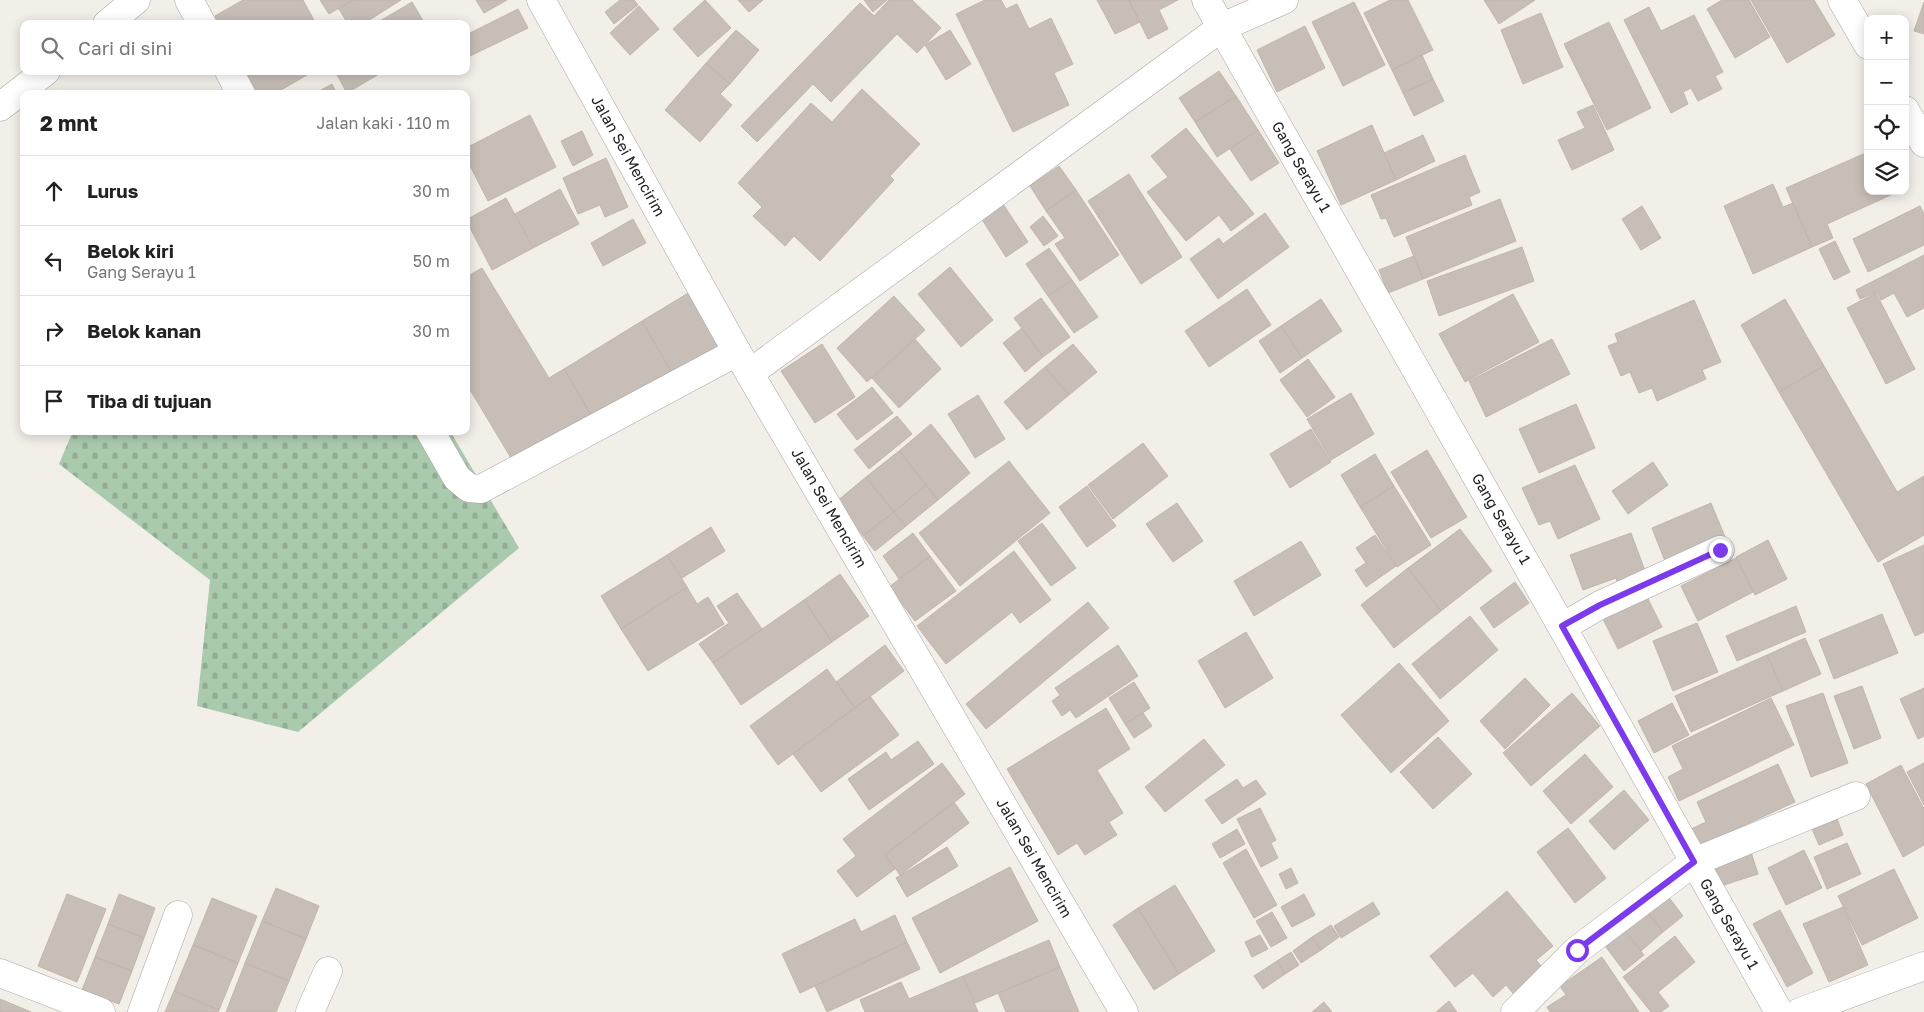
<!DOCTYPE html>
<html lang="id">
<head>
<meta charset="utf-8">
<style>
	:root { --surface:#fff; --page:#f2f2f2; --text:#222; --muted:#767676; --line:#e0e0e0 }
	body { margin:0; font-family:"Golos Text",sans-serif; background:var(--page); color:var(--text) }
	.controls { position:absolute; right:15px; top:15px; display:grid; overflow:hidden; border-radius:10px; box-shadow:0 2px 12px #0003 }
	.controls button { width:45px; height:45px; display:grid; place-items:center; padding:0; border:0; border-bottom:1px solid var(--line); background:var(--surface); color:var(--text); font:25px sans-serif }
	.stop { position:absolute; width:15px; height:15px; margin:-11px; border:4px solid #7c3aed; border-radius:50%; background:#fff }
	.stop.end { background:#7c3aed; border-color:#fff; box-shadow:0 1px 5px #0008 }
	.list { margin:0; padding:0; list-style:none }
	h2 { display:flex; justify-content:space-between; align-items:center; height:65px; margin:0; padding:0 20px; font-size:21px }
	h2 small { font-size:16px; font-weight:400; color:var(--muted) }
	.list li { display:grid; grid-template-columns:32px 1fr auto; gap:15px; align-items:center; box-sizing:border-box; height:70px; padding:0 20px; border-top:1px solid var(--line) }
	.list b { display:block; font-size:19px; white-space:nowrap }
	.list p { margin:0; font-size:16px; white-space:nowrap; color:var(--muted) }
	.list em { font-size:16px; font-style:normal; color:var(--muted) }
	.icon { flex:none; width:28px; height:28px; fill:none; stroke:currentColor; stroke-width:2; stroke-linecap:round; stroke-linejoin:round }
	.map { position:relative; flex:none; width:1924px; height:1012px; overflow:hidden }
	.search { position:absolute; background:var(--surface); box-shadow:0 2px 12px #0003; left:20px; top:20px; width:450px; height:55px; display:flex; align-items:center; gap:12px; box-sizing:border-box; padding:0 18px; border-radius:10px; color:var(--muted); font-size:19px }
	.panel { position:absolute; background:var(--surface); box-shadow:0 2px 12px #0003; left:20px; top:90px; width:450px; height:345px; border-radius:10px }
	.map>svg:first-child { display:block }
	.cemetery { fill:url(#cemetery-stones) }
	.building { fill:#c6beb7; stroke:#c3b5ab }
	.lines { fill:none; stroke-linecap:round; stroke-linejoin:round }
	.minor-casing { stroke:#a8a8a8; stroke-width:29 }
	.tertiary-casing { stroke:#a8a8a8; stroke-width:29 }
	.minor { stroke:#fff; stroke-width:28 }
	.tertiary { stroke:#fff; stroke-width:28 }
	.route { stroke:#7c3aed; stroke-width:6 }
	.labels { text-anchor:middle; stroke-width:5; stroke-linejoin:round; paint-order:stroke }
	.street-label { font-size:15px; fill:#212121; stroke:#fff }
</style>
</head>
<body>
<div class="map">
<svg width="1924" height="1012" viewBox="0 0 1924 1012">
	<defs>
		<pattern id="cemetery-stones" width="16" height="16" patternUnits="userSpaceOnUse" patternTransform="scale(1.25)"><rect width="16" height="16" fill="#aacaad"/><path d="M2 7V4a2 2 0 0 1 4 0v3zM10 15v-3a2 2 0 0 1 4 0v3z" fill="#92ad95"/></pattern>
	</defs>
	<rect width="100%" height="100%" fill="#f2eee8"/>
	<path class="cemetery" d="M73,431h377l69,117 -221,184 -101,-26 13,-126 -151,-116z"/>
	<path class="building" d="M243,0h60l13,24h-97l-4,-8z
		M320,0h33l-24,14z
		M353,0h48l-38,24h-15l-9,-15z
		M476,0h31l-23,13z
		M620,0h14l4,5 -24,19 -9,-12z
		M705,0l26,28 -33,29 -25,-28z
		M738,0h25l-14,12z
		M864,0h23l-14,12z
		M889,0h23l29,28 -24,25 -20,-19 -66,68 -18,-18 -56,58 -16,-16 119,-123 14,13z
		M985,0h16l5,9 11,-5 12,25 22,-11 22,46 -19,9 15,32 -56,27 -57,-118z
		M1097,0h32l11,22 -25,12z
		M1129,0h49l-19,10 9,19 -20,10z
		M1390,0h18l25,50 -41,20 -28,-57z
		M1484,0h51l-36,24z
		M1722,0h27l21,37 -35,21 -28,-49z
		M1751,0h63l21,35 -48,28z
		M412,2l13,22h-50z
		M1354,2l31,63 -42,21 -31,-64z
		M1924,2v32l-10,-3z
		M639,6l20,23 -29,26 -20,-22z
		M1649,7l12,24 33,-16 29,57 -8,4 7,13 -24,12 -7,-13 -8,4 5,12 -17,9 -47,-93z
		M518,9l10,19 -62,30v-23z
		M1541,13l22,54 -40,17 -22,-54z
		M1609,22l42,86 -44,22 -43,-86z
		M1305,26l20,42 -48,24 -20,-42z
		M736,30l23,20 -29,34 -24,-21z
		M950,30l21,34 -25,16 -21,-35z
		M1422,55l11,24 -30,14 -11,-23z
		M706,63l24,21 -10,10 12,11 -32,37 -35,-32z
		M246,71h59l2,4 -33,19h-16z
		M335,71h49l-37,22z
		M1219,71l17,25 -41,26 -16,-24z
		M1433,79l11,22 -30,15 -11,-23z
		M332,84l5,10h-23z
		M862,89l58,55 -30,32 4,4 -74,81 -26,-25 -9,10 -32,-30 9,-9 -24,-24 73,-80 21,19z
		M1236,96l22,34 -41,27 -22,-35z
		M1593,105l21,45 -42,20 -14,-30 27,-12 -8,-16z
		M530,115l26,52 -68,34 -22,-43v-10z
		M1372,125l24,55 -55,25 -24,-54z
		M1186,128l68,86 -23,17 -12,-16 -33,26 -39,-49 21,-15 -17,-21z
		M1258,130l21,33 -28,18 -21,-32z
		M582,131l11,24 -20,11 -12,-25z
		M1423,135l12,26 -39,19 -12,-27z
		M1868,152v39h24l1,3 -66,30 6,14 -21,9 -26,-59z
		M1465,155l15,37 -11,5 3,8 -78,32 -8,-19 -5,1 -10,-24z
		M606,158l22,49 -23,10 -5,-12 -22,9 -15,-36z
		M1059,166l17,24 -30,21 -16,-25z
		M1129,174l53,83 -41,27 -53,-83z
		M1773,184l10,23 10,-4 19,44 -59,27 -29,-68z
		M560,189l19,35 -46,24 -18,-34z
		M1076,190l43,65 -39,26 -25,-37 10,-6 -19,-27z
		M506,198l27,50 -41,22 -26,-50z
		M1500,199l16,42 -93,38 -17,-42z
		M1003,204l25,38 -22,15 -25,-39z
		M1642,206l19,32 -20,12 -19,-31z
		M1920,206l4,8v31l-56,27 -15,-33z
		M1265,213l24,34 -71,52 -28,-40 29,-21 4,6z
		M1043,216l15,20 -14,10 -14,-19z
		M633,219l13,24 -43,23 -12,-23z
		M1835,241l15,31 -16,8 -15,-31z
		M1522,247l12,34 -95,35 -12,-35z
		M1049,248l23,32 -24,16 -22,-32z
		M1924,255v53l-17,9 -13,-24 -13,7 -4,-8 -17,7 -4,-9z
		M1414,256l9,23 -35,14 -9,-23z
		M950,267l43,53 -32,27 -43,-53z
		M482,268l67,110 15,-9 30,51 -77,48 -51,-85v-106z
		M1072,280l26,37 -24,16 -26,-37z
		M1247,289l24,36 -62,42 -24,-36z
		M690,292l31,52 -49,29 -30,-52z
		M1876,293l39,76 -29,15 -39,-76z
		M1513,294l26,48 -74,40 -26,-48z
		M894,296l31,34 -58,52 -30,-34z
		M1041,298l29,39 -27,20 -29,-39z
		M1321,299l21,32 -40,27 -21,-32z
		M1785,299l39,67 -45,26 -38,-67z
		M1694,300l27,62 -19,8 4,9 -49,22 -5,-13 -13,5 -9,-21 -9,4 -13,-30 10,-4 -3,-8z
		M642,321l30,52 -78,47 -30,-51z
		M1281,326l21,32 -22,15 -21,-32z
		M1022,328l21,29 -18,15 -22,-29z
		M915,339l26,30 -42,39 -27,-30z
		M1552,339l18,35 -84,43 -17,-36z
		M822,344l33,53 -40,26 -34,-52z
		M1073,344l24,28 -28,23 -24,-28z
		M1308,359l27,38 -28,20 -27,-37z
		M1824,366l73,126 27,-16v59l-46,27 -99,-170z
		M1045,367l24,28 -42,35 -23,-28z
		M872,387l21,26 -36,27 -20,-26z
		M1351,393l23,41 -43,26 -24,-41z
		M978,395l27,44 -30,19 -27,-44z
		M1576,404l19,44 -56,25 -20,-44z
		M897,416l15,18 -43,35 -15,-19z
		M931,424l39,49 -32,27 -39,-49z
		M1311,429l20,33 -41,26 -20,-34z
		M1143,443l25,33 -55,43 -25,-34z
		M1427,450l40,67 -36,21 -40,-66z
		M899,451l27,34 -32,27 -28,-35z
		M1375,454l19,32 -34,21 -19,-32z
		M1009,461l41,52 -90,73 -41,-53z
		M1653,462l15,23 -40,29 -16,-23z
		M1575,465l25,54 -42,20 -8,-18 -11,4 -17,-37z
		M866,477l28,35 -31,24 -27,-34z
		M926,485l12,15 -32,26 -12,-14z
		M1087,486l29,40 -29,21 -28,-40z
		M1394,486l37,59 -34,22 -37,-60z
		M1177,503l26,38 -30,21 -27,-38z
		M1711,503l17,41 -60,25 -16,-41z
		M894,512l12,14 -31,25 -12,-15z
		M1042,523l34,45 -25,18 -33,-45z
		M711,527l14,24 -43,27 -15,-23z
		M1460,529l32,42 -51,40 -33,-43z
		M913,533l17,23 -31,23 -16,-23z
		M1631,533l17,46 -28,11 -4,-12 -33,12 -13,-35z
		M1375,535l21,31 -30,21 -11,-17 11,-7 -10,-15z
		M1768,540l19,39 -32,16 -19,-38z
		M1301,541l20,34 -67,41 -20,-35z
		M1924,545v87l-9,4 -32,-72z
		M1014,551l37,49 -31,23 -8,-11 -66,52 -29,-38z
		M667,555l20,32 -66,42 -20,-33z
		M930,556l26,35 -41,30 -26,-34z
		M1736,558l17,34 -55,29 -17,-35z
		M1408,568l33,43 -47,37 -33,-43z
		M840,574l29,42 -37,26 -28,-42z
		M1515,582l14,21 -35,25 -14,-20z
		M687,587l10,17 11,-7 16,27 -76,47 -27,-42z
		M737,593l25,36 -49,34 -14,-19 30,-21 -12,-17z
		M1646,595l16,32 -44,22 -16,-32z
		M804,600l28,42 -91,63 -28,-42z
		M1088,602l21,26 -123,101 -20,-25z
		M1796,606l10,26 -69,29 -11,-25z
		M1882,614l16,39 -64,26 -15,-39z
		M1470,616l28,34 -58,49 -28,-35z
		M1697,623l21,49 -45,19 -20,-50z
		M1246,632l27,46 -48,30 -27,-47z
		M1805,638l16,36 -38,17 -16,-36z
		M885,645l19,26 -49,37 -19,-26z
		M1118,645l20,31 -62,42 -6,-8 -8,6 -10,-15 8,-6 -5,-7z
		M1767,655l16,36 -92,41 -16,-36z
		M1399,663l50,58 -58,52 -50,-58z
		M827,669l28,39 -77,57 -28,-39z
		M1525,678l25,27 -45,44 -25,-28z
		M1134,682l16,26 -25,16 -16,-26z
		M1862,686l19,52 -27,11 -20,-53z
		M1924,688v48l-6,3 -18,-40z
		M1572,693l28,33 -69,60 -28,-33z
		M1823,693l25,70 -37,14 -25,-71z
		M870,696l29,39 -78,57 -28,-38z
		M1771,698l23,47 -115,56 -11,-24 15,-8 -11,-23z
		M1672,703l17,32 -35,18 -16,-32z
		M1106,708l24,41 -33,21 26,43 -14,9 8,13 -32,20 -8,-12 -19,12 -51,-86z
		M1143,713l9,13 -18,12 -9,-14z
		M1438,737l34,37 -39,35 -33,-37z
		M1204,739l21,26 -60,47 -20,-25z
		M918,741l16,23 -65,46 -21,-31 38,-27 5,8z
		M1585,754l28,33 -42,37 -28,-33z
		M942,763l23,31 -80,61 10,14 -38,28 -20,-26 19,-15 -13,-17z
		M1924,763v42l-17,-33z
		M1778,764l17,38 -98,45 -8,-17 17,-8 -9,-20z
		M1901,765l23,44v36l-21,12 -37,-73z
		M1237,779l6,9 13,-8 10,14 -44,30 -17,-24z
		M1624,790l25,30 -35,30 -25,-29z
		M954,802l15,21 -69,52 -15,-20z
		M1260,808l16,32 -5,3 7,15 -17,9 -24,-48z
		M1835,813l8,22 -24,10 -9,-21z
		M1568,828l38,50 -31,25 -38,-51z
		M1237,829l8,15 -25,14 -8,-14z
		M1847,843l14,31 -34,15 -13,-32z
		M947,847l11,19 -51,31 -11,-19z
		M1246,849l31,56 -23,13 -31,-55z
		M1750,849l8,25 -37,12 -8,-24z
		M1804,850l18,38 -36,17 -18,-37z
		M1010,867l28,54 -98,52 -28,-55z
		M1291,868l7,15 -12,6 -7,-15z
		M1894,869l24,49 -56,27 -24,-49z
		M1175,885l40,66 -36,23 -41,-66z
		M276,888l43,18 -13,33 -44,-18z
		M1507,891l46,55 -17,14 11,13 -30,25 -11,-13 -13,12 -20,-24 -18,14 -25,-31z
		M1664,891l19,25 -20,16 -19,-25z
		M67,894l39,15 -29,73 -39,-16z
		M119,894l36,14 -11,30 -36,-14z
		M1304,894l11,21 -23,12 -11,-20z
		M212,898l45,18 -19,47 -45,-18z
		M1373,902l7,12 -39,24 -7,-12z
		M1644,907l19,25 -22,19 -20,-25z
		M1843,907l25,58 -39,17 -26,-58z
		M1138,908l41,66 -25,16 -41,-65z
		M1780,910l33,63 -26,14 -34,-63z
		M1272,912l15,26 -16,9 -15,-26z
		M895,915l12,27 -107,51 -18,-39 73,-35 6,13z
		M262,921l44,18 -17,42 -44,-18z
		M108,924l36,14 -12,33 -37,-14z
		M1331,925l8,12 -18,13 -9,-13z
		M1621,926l23,29 -20,16 -25,-33z
		M1260,935l8,14 -16,8 -7,-15z
		M1675,936l20,26 -37,30 11,14 -8,6h-10l-28,-35z
		M1312,937l9,13 -20,13 -8,-12z
		M1049,940l11,27 -85,36 -12,-27z
		M907,942l13,27 -93,43 -12,-26z
		M193,945l45,18 -19,47 -45,-19z
		M1291,952l8,13 -14,9 -8,-13z
		M95,957l37,14 -13,33 -37,-14z
		M1602,957l37,55h-89l-3,-5 19,-12 -6,-9z
		M1277,961l8,13 -22,15 -9,-13z
		M245,963l44,18 -13,31h-50z
		M1060,967l19,45h-73l-8,-19z
		M963,976l15,36h-113l-5,-12 41,-18 8,17z
		M174,991l45,19 -1,2h-53z
		M0,999l31,13h-31z
		M1449,1001l8,11h-21z
		M1324,1002l8,10h-20z"/>
	<g class="lines">
		<g class="minor-casing">
			<path id="minor" d="M189,0l13,24
				M1206,0l356,627 217,385
				M1842,0l26,45
				M107,24l29,-24
				M229,71l12,23
				M0,107l46,-36
				M1905,110l19,33
				M750,373l472,-346 62,-27
				M430,431l27,47 12,10 12,1 256,-137
				M1562,627l38,-22 120,-55
				M0,973l101,39
				M142,1012l36,-97
				M310,1012l18,-41
				M1515,1012l62,-62 117,-88 162,-66
				M1800,1012l124,-46"/>
		</g>
		<g class="tertiary-casing">
			<path id="tertiary" d="M541,0l196,352 387,660"/>
		</g>
		<use href="#minor" class="minor"/>
		<use href="#tertiary" class="tertiary"/>
	</g>
	<g class="lines">
		<path class="route" d="M1577,950l117,-88 -132,-236 38,-21 120,-55"/>
	</g>
	<g class="labels">
		<g class="street-label">
			<text transform="translate(628 156) rotate(61)" y="5">Jalan Sei Mencirim</text>
			<text transform="translate(1301 167) rotate(60)" y="5">Gang Serayu 1</text>
			<text transform="translate(829 508) rotate(60)" y="5">Jalan Sei Mencirim</text>
			<text transform="translate(1501 519) rotate(60)" y="5">Gang Serayu 1</text>
			<text transform="translate(1034 858) rotate(60)" y="5">Jalan Sei Mencirim</text>
			<text transform="translate(1729 924) rotate(60)" y="5">Gang Serayu 1</text>
		</g>
	</g>
</svg>
<div class="controls">
<button>+</button>
<button>−</button>
<button><svg class="icon" aria-label="locate" viewBox="0 0 24 24"><circle cx="12" cy="12" r="6"/><path d="M12 2v4M12 18v4M2 12h4M18 12h4"/></svg></button>
<button><svg class="icon" aria-label="layers" viewBox="0 0 24 24"><path d="M12 4l9 5-9 5-9-5zM3 14l9 5 9-5"/></svg></button>
</div>
<div class="stop" style="left:1577px;top:950px"></div>
<div class="stop end" style="left:1720px;top:550px"></div>
<div class="search"><svg class="icon" aria-label="search" viewBox="0 0 24 24"><circle cx="10" cy="10" r="6"/><path d="M15 15l6 6"/></svg>Cari di sini</div>
<section class="panel">
<h2>2 mnt<small>Jalan kaki · 110 m</small></h2>
<ul class="list">
<li><svg class="icon" aria-label="ahead" viewBox="0 0 24 24"><path d="M12 20V5M6 11l6-6 6 6"/></svg><div><b>Lurus</b></div><em>30 m</em></li>
<li><svg class="icon" aria-label="left" viewBox="0 0 24 24"><path d="M17 20v-9H6M10 6l-5 5 5 5"/></svg><div><b>Belok kiri</b><p>Gang Serayu 1</p></div><em>50 m</em></li>
<li><svg class="icon" aria-label="right" viewBox="0 0 24 24"><path d="M7 20v-9h11M14 6l5 5-5 5"/></svg><div><b>Belok kanan</b></div><em>30 m</em></li>
<li><svg class="icon" aria-label="arrive" viewBox="0 0 24 24"><path d="M6 21V4h12l-3 4 3 4H6"/></svg><div><b>Tiba di tujuan</b></div></li>
</ul>
</section>
</div>
</body>
</html>
